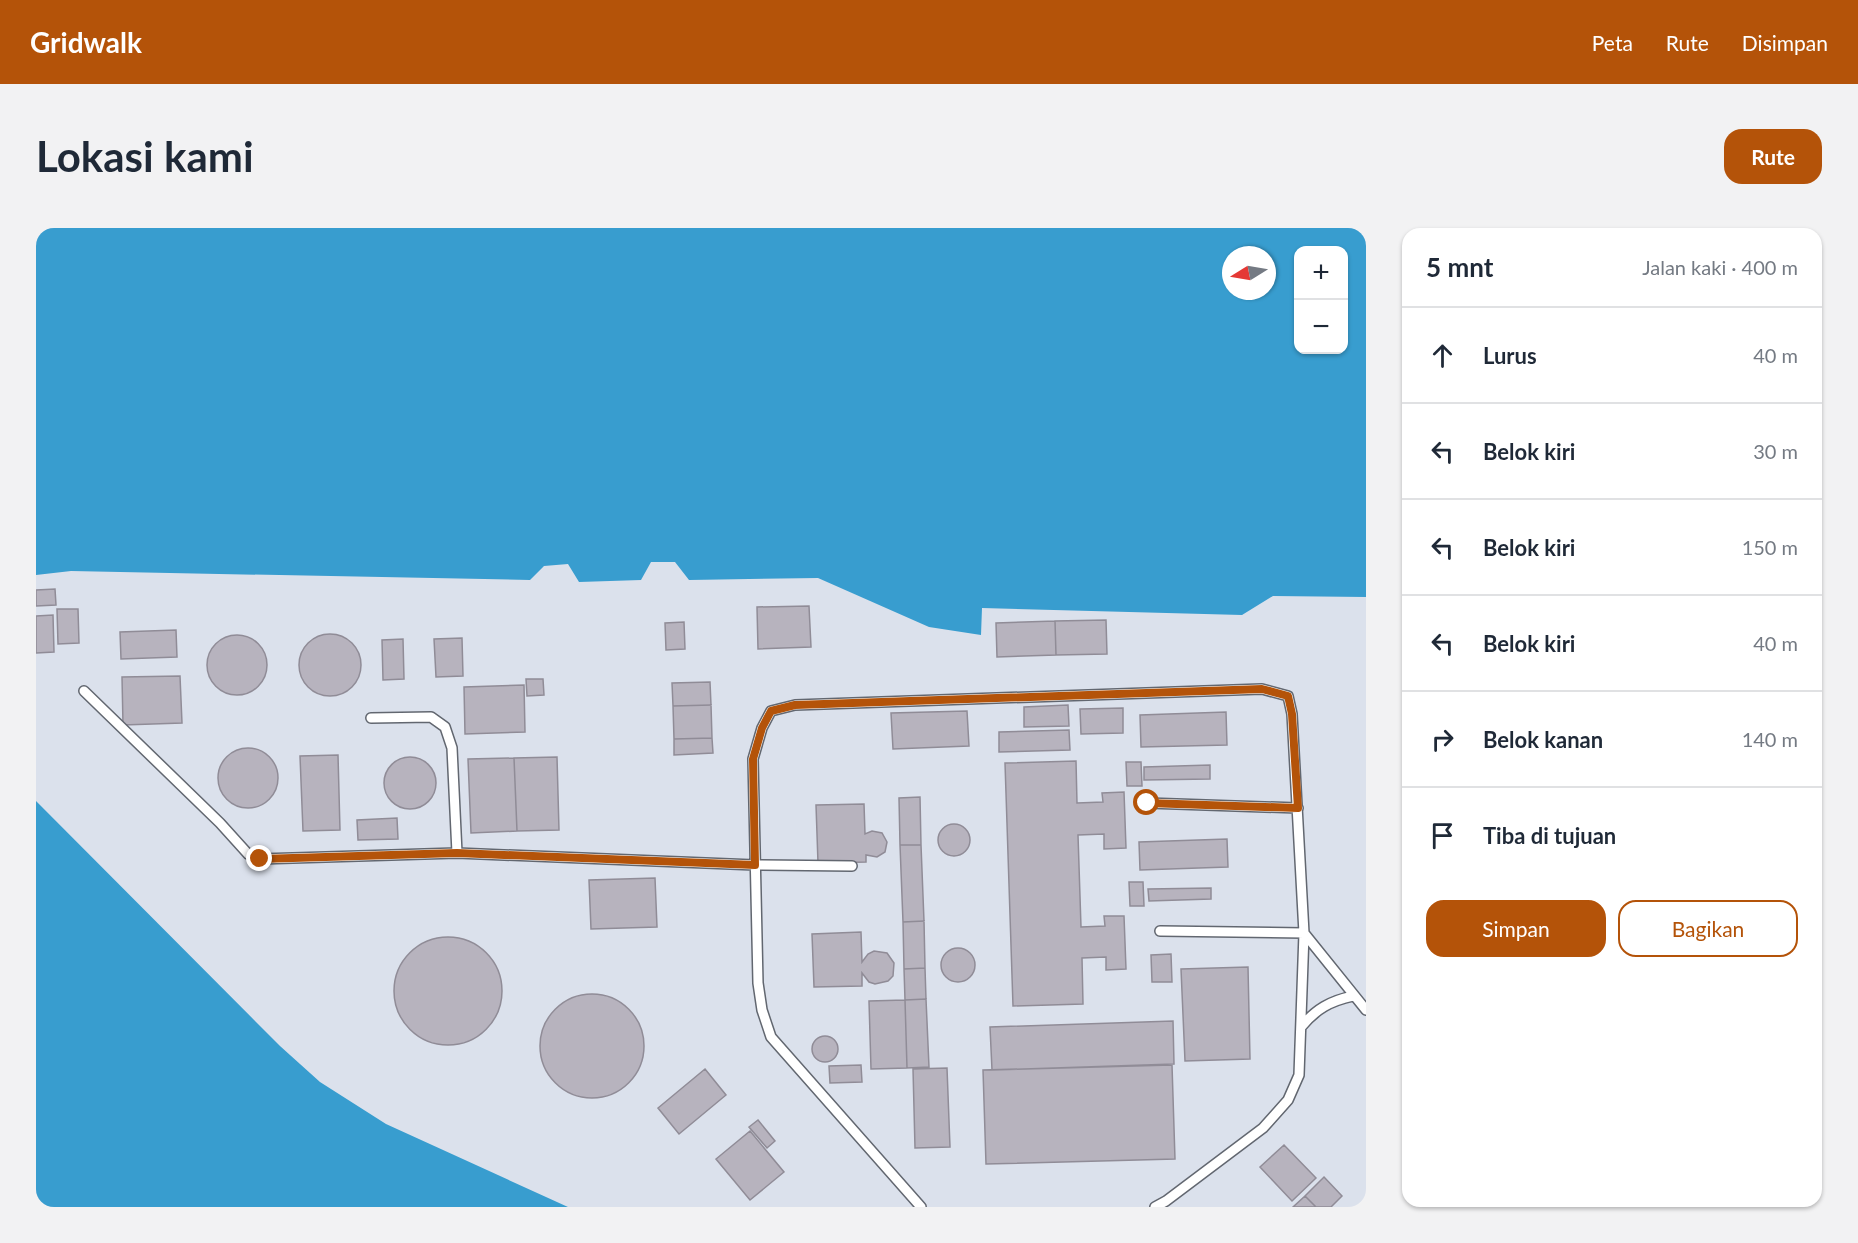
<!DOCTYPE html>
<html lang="id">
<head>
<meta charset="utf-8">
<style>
	:root { --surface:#fff; --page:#f2f2f3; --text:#1f2937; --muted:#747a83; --line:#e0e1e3; --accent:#b45309 }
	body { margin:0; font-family:Lato,sans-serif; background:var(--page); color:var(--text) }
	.controls { position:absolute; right:18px; top:18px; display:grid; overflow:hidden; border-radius:12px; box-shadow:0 2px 4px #0004 }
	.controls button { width:54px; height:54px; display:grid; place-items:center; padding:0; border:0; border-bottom:2px solid var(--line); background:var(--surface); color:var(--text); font:30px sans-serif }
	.compass { position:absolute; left:1186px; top:18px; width:54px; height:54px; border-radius:50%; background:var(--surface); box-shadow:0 2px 4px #0004; rotate:259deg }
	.stop { position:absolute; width:18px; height:18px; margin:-14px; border:4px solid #b45309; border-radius:50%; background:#fff }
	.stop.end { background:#b45309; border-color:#fff; box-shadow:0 2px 6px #0008 }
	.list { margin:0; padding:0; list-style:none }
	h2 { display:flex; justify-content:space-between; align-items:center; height:78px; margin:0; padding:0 24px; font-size:26px }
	h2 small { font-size:20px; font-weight:400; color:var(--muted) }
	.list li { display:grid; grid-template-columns:39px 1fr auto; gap:18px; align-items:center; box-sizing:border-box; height:96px; padding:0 24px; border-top:2px solid var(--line) }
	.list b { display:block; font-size:22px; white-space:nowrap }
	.list em { font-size:20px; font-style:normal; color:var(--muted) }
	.actions { display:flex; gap:12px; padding:18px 24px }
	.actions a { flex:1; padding:14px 0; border:2px solid var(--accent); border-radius:18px; text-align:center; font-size:21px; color:var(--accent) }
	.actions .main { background:var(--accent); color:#fff }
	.icon { flex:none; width:33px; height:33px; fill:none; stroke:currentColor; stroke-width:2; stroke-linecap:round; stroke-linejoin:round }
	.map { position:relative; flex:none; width:1330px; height:979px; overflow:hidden; border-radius:18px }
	header { display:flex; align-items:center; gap:36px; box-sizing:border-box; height:84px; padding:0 30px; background:var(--accent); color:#fff }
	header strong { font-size:28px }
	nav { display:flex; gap:33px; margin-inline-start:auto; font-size:21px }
	.intro { display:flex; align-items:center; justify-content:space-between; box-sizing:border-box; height:144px; padding:0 36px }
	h1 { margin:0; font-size:42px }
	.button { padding:15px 27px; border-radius:18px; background:var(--accent); color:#fff; font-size:21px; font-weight:700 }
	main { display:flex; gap:36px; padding:0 36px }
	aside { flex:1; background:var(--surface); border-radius:18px; box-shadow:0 2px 4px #0004 }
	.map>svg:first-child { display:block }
	.water { fill:#389dcf; fill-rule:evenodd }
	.building { fill:#b7b3be; stroke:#908c97; stroke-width:1.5 }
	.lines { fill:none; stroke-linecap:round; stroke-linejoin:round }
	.service-casing { stroke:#626770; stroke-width:12 }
	.service { stroke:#fff; stroke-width:9 }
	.route { stroke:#b45309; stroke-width:8 }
</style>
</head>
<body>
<header>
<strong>Gridwalk</strong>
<nav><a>Peta</a><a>Rute</a><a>Disimpan</a></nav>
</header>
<div class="intro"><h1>Lokasi kami</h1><a class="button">Rute</a></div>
<main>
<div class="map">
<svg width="1330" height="979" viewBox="0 0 1330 979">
	<rect width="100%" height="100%" fill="#dbe1ec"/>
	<path class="water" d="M0,0h1330v369l-93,-1 -31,19 -260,-7 -1,27 -52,-8 -111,-49 -129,2 -14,-18h-24l-10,18 -62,2 -11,-18 -24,2 -14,14 -459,-9 -35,4zM1262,22h46v100h-46zM1195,27h36v36h-36z
		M0,573l244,245 40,36 66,42 182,83h-532z"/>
	<path class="building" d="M19,361l1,16 -20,1v-16z
		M773,378l2,41 -53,2 -1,-42z
		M21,381h21l1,34 -21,1z
		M17,387l1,37 -18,1v-37z
		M1070,392l1,34 -51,1 -1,-34z
		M1019,393l1,34 -59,2 -1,-34z
		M648,394l1,27 -19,1 -1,-27z
		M140,402l1,27 -56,2 -1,-27z
		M263 437a31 31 0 1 1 62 0a31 31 0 1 1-62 0Z
		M171 437a30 30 0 1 1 60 0a30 30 0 1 1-60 0Z
		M426,410l1,38 -27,1 -2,-38z
		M367,411l1,40 -21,1 -1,-40z
		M144,448l2,47 -59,2 -1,-48z
		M490,451h17l1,16 -17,1z
		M674,454l1,23 -38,1 -1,-23z
		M488,457l1,47 -60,2 -1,-47z
		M675,477l1,33 -38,1 -1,-33z
		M1032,477l1,21 -45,1v-20z
		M1087,480v25l-42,1 -1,-25z
		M931,483l2,35 -76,3 -2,-36z
		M1190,484l1,33 -86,2 -1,-32z
		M1033,502l1,20 -71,2v-20z
		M676,510l1,15 -39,2v-16z
		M182 550a30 30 0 1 1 60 0a30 30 0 1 1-60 0Z
		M302,527l2,75 -37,1 -3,-75z
		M348 555a26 26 0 1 1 52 0a26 26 0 1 1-52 0Z
		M521,529l2,73 -42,1 -3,-73z
		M478,530l3,73 -46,2 -3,-74z
		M1040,533l1,42 26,-1 -1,-9 22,-1 2,56 -22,1v-15l-26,1 3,92 24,-1 -1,-10h20l2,53 -20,1v-13l-24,1 1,46 -70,2 -8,-243z
		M1090,534h15l1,24h-15z
		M1174,537v14l-66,1v-13z
		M884,569l1,48h-21l-1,-47z
		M828,576l1,30 7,-3 10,2 5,9 -2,10 -8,5 -11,-2v7l-48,1 -2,-58z
		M361,590l1,21 -40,1 -1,-20z
		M902 612a16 16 0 1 1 32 0a16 16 0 1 1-32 0Z
		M1191,611l1,28 -88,3 -1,-28z
		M864,617h21l3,76 -21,1z
		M619,650l2,49 -66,2 -2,-49z
		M1093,654h14l1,24h-14z
		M1175,660v11l-62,2 -1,-12z
		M888,693l1,47 -21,1 -1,-47z
		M825,704l1,30 6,-8 6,-3 13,2 7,10 -1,13 -5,5 -13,3 -6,-2 -7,-9v13l-48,1 -2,-53z
		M358 763a54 54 0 1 1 108 0a54 54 0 1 1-108 0Z
		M905 737a17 17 0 1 1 34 0a17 17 0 1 1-34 0Z
		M1135,726l1,28h-20l-1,-27z
		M1212,739l2,92 -65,2 -4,-92z
		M889,740l1,31 -21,1 -1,-31z
		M504 818a52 52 0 1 1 104 0a52 52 0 1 1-104 0Z
		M890,771l3,68 -22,1 -2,-68z
		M869,772l2,68 -36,1 -2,-68z
		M1137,793l1,43 -182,6 -2,-43z
		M776 821a13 13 0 1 1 26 0a13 13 0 1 1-26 0Z
		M825,837l1,17 -32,1 -1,-17z
		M1136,837l3,94 -189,5 -3,-94z
		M911,840l3,79 -35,1 -2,-79z
		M669,841l21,26 -47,39 -21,-26z
		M722,892l17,21 -8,7 -18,-21z
		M714,903l34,41 -34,28 -34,-41z
		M1248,917l32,33 -24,23 -32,-34z
		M1288,949l18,19 -11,11h-15l-11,-11z
		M1269,968l11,11h-23z"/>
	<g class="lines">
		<g class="service-casing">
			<path id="service" d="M48,463l136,132 28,31 12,5 197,-6 298,12 97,1
				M335,490l60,-1 14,10 7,21 5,105
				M1111,575l151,5
				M1124,703l144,2
				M1268,705l62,77
				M1265,799c15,-18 29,-26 52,-31
				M885,979l-150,-170 -9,-27 -4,-27 -5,-224 9,-31 9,-17 24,-6 467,-16 26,7 4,18 12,219 -5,142 -11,25 -25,28 -97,73 -11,6"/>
		</g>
		<use href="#service" class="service"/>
	</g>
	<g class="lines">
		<path class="route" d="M224,631l197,-6 298,12 -2,-106 9,-31 9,-17 24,-6 467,-16 26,7 4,18 6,94 -151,-5"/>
	</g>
</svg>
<div class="controls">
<button>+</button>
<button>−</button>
</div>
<svg class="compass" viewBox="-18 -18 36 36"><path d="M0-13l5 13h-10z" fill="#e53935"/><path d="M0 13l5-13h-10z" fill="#747a83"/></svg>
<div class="stop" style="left:1111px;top:575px"></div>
<div class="stop end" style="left:224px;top:631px"></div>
</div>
<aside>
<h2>5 mnt<small>Jalan kaki · 400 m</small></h2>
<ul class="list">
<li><svg class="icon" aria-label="ahead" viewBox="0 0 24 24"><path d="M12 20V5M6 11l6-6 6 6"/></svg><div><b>Lurus</b></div><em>40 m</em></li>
<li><svg class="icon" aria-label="left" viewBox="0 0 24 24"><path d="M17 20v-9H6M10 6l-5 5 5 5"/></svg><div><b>Belok kiri</b></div><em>30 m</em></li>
<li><svg class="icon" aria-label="left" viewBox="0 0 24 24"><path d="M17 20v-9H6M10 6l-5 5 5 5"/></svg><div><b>Belok kiri</b></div><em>150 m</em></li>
<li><svg class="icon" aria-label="left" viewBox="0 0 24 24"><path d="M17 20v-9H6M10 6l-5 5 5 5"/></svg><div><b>Belok kiri</b></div><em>40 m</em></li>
<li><svg class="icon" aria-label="right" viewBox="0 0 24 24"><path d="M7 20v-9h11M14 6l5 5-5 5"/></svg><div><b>Belok kanan</b></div><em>140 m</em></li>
<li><svg class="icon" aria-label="arrive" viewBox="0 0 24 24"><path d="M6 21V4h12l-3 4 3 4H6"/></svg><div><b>Tiba di tujuan</b></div></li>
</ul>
<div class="actions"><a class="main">Simpan</a><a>Bagikan</a></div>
</aside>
</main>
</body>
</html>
